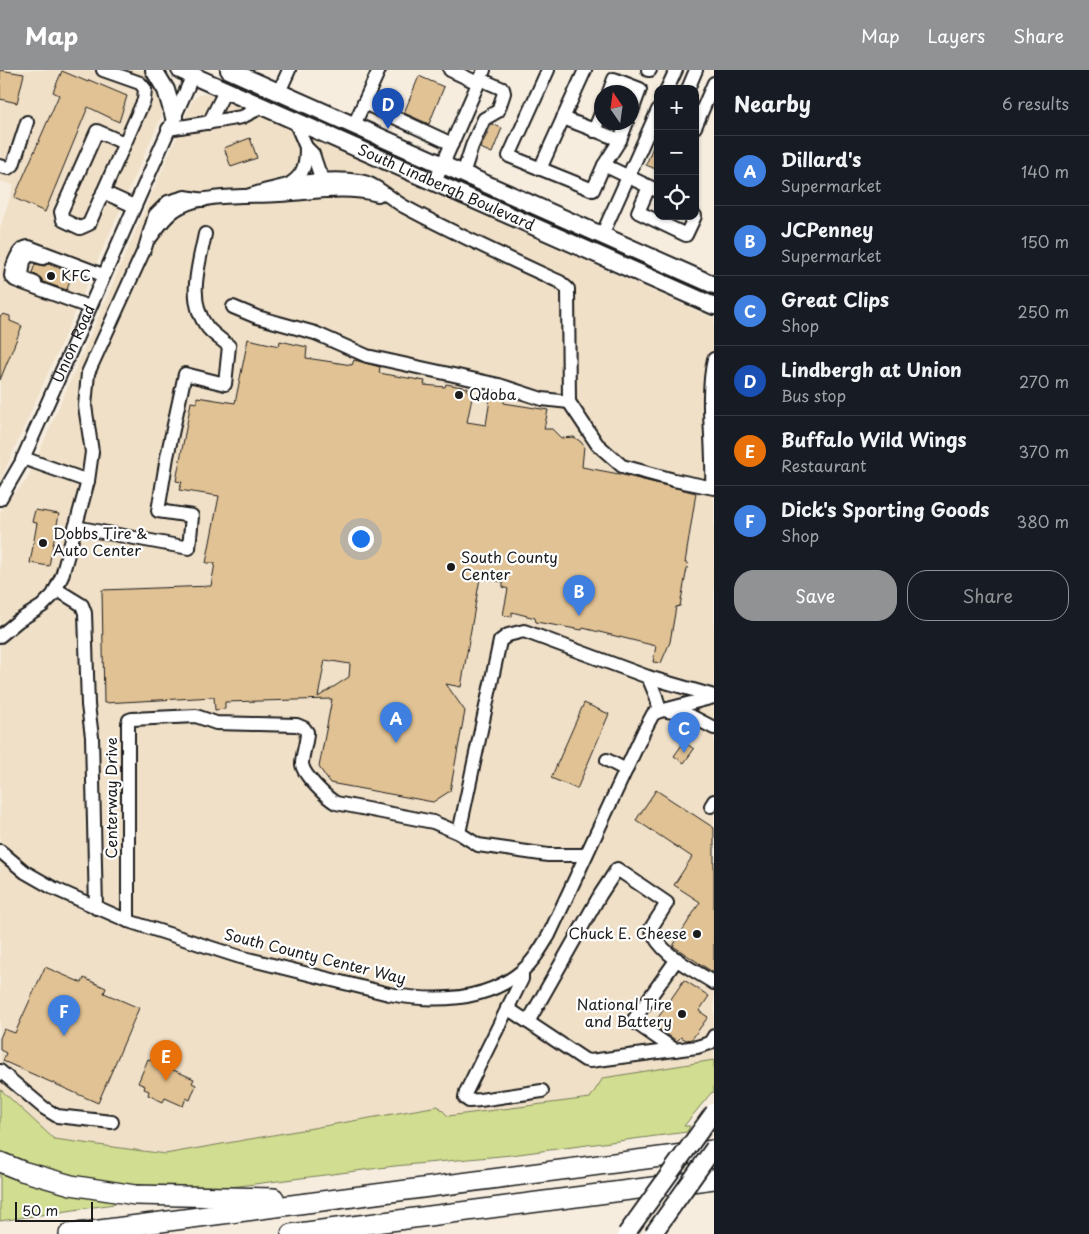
<!DOCTYPE html>
<html lang="en">
<head>
<meta charset="utf-8">
<style>
	:root { --surface:#171b24; --page:#242831; --text:#f1f3f6; --muted:#9ea1a6; --line:#363941; --accent:#919294 }
	body { margin:0; font-family:"Playpen Sans",sans-serif; background:var(--page); color:var(--text) }
	.controls { position:absolute; right:15px; top:15px; display:grid; overflow:hidden; border-radius:10px; box-shadow:0 1px 4px #0004 }
	.controls button { width:45px; height:45px; display:grid; place-items:center; padding:0; border:0; border-bottom:1px solid var(--line); background:var(--surface); color:var(--text); font:25px sans-serif }
	.compass { position:absolute; left:594px; top:15px; width:45px; height:45px; border-radius:50%; background:var(--surface); box-shadow:0 1px 4px #0004; rotate:347deg }
	.scale { position:absolute; left:15px; bottom:12px; width:78px; box-sizing:border-box; padding-left:5px; border:2px solid #1c1c1c; border-top:0; font-size:14px; line-height:18px; white-space:nowrap; color:#1c1c1c; -webkit-text-stroke:4px #fff; paint-order:stroke }
	.you { position:absolute; left:360px; top:468px; width:18px; height:18px; margin:-12px; border:4px solid #fff; border-radius:50%; background:#1a73e8; box-shadow:0 0 0 8px #1a73e833 }
	.badge { display:grid; place-items:center; width:32px; height:32px; border-radius:50%; background:var(--accent); color:#fff; font-size:16px; font-weight:700 }
	.pin { position:absolute; translate:-50% -41px; filter:drop-shadow(0 1px 2px #0008) }
	.pin::after { content:''; position:absolute; top:26px; width:18px; height:15px; background:inherit; clip-path:polygon(0 0,100% 0,50% 100%) }
	.list { margin:0; padding:0; list-style:none }
	h2 { display:flex; justify-content:space-between; align-items:center; height:65px; margin:0; padding:0 20px; font-size:21px }
	h2 small { font-size:16px; font-weight:400; color:var(--muted) }
	.list li { display:grid; grid-template-columns:32px 1fr auto; gap:15px; align-items:center; box-sizing:border-box; height:70px; padding:0 20px; border-top:1px solid var(--line) }
	.list b { display:block; font-size:19px; white-space:nowrap }
	.list p { margin:0; font-size:16px; white-space:nowrap; color:var(--muted) }
	.list em { font-size:16px; font-style:normal; color:var(--muted) }
	.actions { display:flex; gap:10px; padding:15px 20px }
	.actions a { flex:1; padding:11px 0; border:1px solid var(--accent); border-radius:20px; text-align:center; font-size:18px; color:var(--accent) }
	.actions .main { background:var(--accent); color:#fff }
	.icon { flex:none; width:28px; height:28px; fill:none; stroke:currentColor; stroke-width:2; stroke-linecap:round; stroke-linejoin:round }
	.map { position:relative; flex:none; width:714px; height:1164px; overflow:hidden }
	header { display:flex; align-items:center; gap:30px; box-sizing:border-box; height:70px; padding:0 25px; background:var(--accent); color:#fff }
	header strong { font-size:24px }
	nav { display:flex; gap:28px; margin-inline-start:auto; font-size:18px }
	main { display:flex }
	aside { flex:1; background:var(--surface) }
	.map>svg:first-child { display:block }
	.built { fill:#f0e0c8 }
	.green { fill:#d1dd90; stroke:#767c56 }
	.building { fill:#e1c294; stroke:#1c1c1c; fill-rule:evenodd }
	.lines { fill:none; stroke-linecap:round; stroke-linejoin:round }
	.minor-casing { stroke:#1c1c1c; stroke-width:16 }
	.major-casing { stroke:#1c1c1c; stroke-width:20 }
	.highway-casing { stroke:#1c1c1c; stroke-width:22 }
	.minor { stroke:#fff; stroke-width:12 }
	.major { stroke:#fff; stroke-width:16 }
	.highway { stroke:#fff; stroke-width:19 }
	.major-bridge-casing { stroke:#1c1c1c; stroke-width:20; stroke-linecap:butt }
	.major-bridge { stroke:#fff; stroke-width:16 }
	.poi-dot { fill:#1c1c1c; stroke:#fff; stroke-width:2 }
	.labels { text-anchor:middle; stroke-width:4.5; stroke-linejoin:round; paint-order:stroke }
	.street-label { font-size:15px; fill:#1c1c1c; stroke:#fff }
	.poi-label { font-size:15px; fill:#1c1c1c; stroke:#fff; text-anchor:start }
</style>
</head>
<body>
<header>
<strong>Map</strong>
<nav><a>Map</a><a>Layers</a><a>Share</a></nav>
</header>
<main>
<div class="map">
<svg width="714" height="1164" viewBox="0 0 714 1164">
	<rect width="100%" height="100%" fill="#f6eddf"/>
	<filter id="ink" filterUnits="userSpaceOnUse"><feTurbulence type="fractalNoise" baseFrequency=".02" numOctaves="2"/><feDisplacementMap in="SourceGraphic" scale="10" xChannelSelector="R" yChannelSelector="G"/><feConvolveMatrix kernelMatrix="1 2 1 2 8 2 1 2 1" color-interpolation-filters="sRGB"/></filter>
	<g filter="url(#ink)">
		<path class="built" d="M0,0h144l12,8 8,29 -2,8 -162,367v-254l14,-43 -14,-4z
			M201,24h11l502,224v742l-111,18 -13,20 -142,18 -11,-10 -272,48 -111,-15 -54,-50v-576l4,-9 23,-24 166,-381z"/>
		<path class="green" d="M714,990v32l-3,1 -27,33h6l-3,6 -176,23 -116,11 -164,21 -46,3 -48,-2 -38,-6 -55,-12 -44,-15v-66l54,50 111,15 273,-48 10,10 142,-18 13,-20z
			M0,1101l114,29v4l-114,17z"/>
		<path class="building" d="M0,0l24,4 -7,29 -17,-4z
			M62,1l26,11 1,-2 38,16 -8,26 -31,-15 -43,105 -31,-14 45,-103 -6,-3z
			M419,6l25,11 -15,37 -25,-11z
			M492,54l10,4 -10,25 -12,-5z
			M657,66h1v34l-12,-5z
			M250,68l7,20 -26,9 -7,-19z
			M35,194l9,2 4,-2 24,9 -5,17 -24,-8 -2,-4 -9,-5z
			M3,244l7,2v5l12,5 -22,54v-63z
			M248,269l31,7 1,-5 27,6 -1,11 46,7 2,-5 4,1 22,6 -1,6 46,8 -1,4 21,2 1,-3 22,4 -1,3 6,2 -6,29 19,3 5,-32 13,3v7l44,7 -4,19h8l9,9 13,-1 7,5 3,4 -2,21 37,7 77,19 -11,70h3l-8,43 -4,1 -6,35 -9,21 -8,-1 3,-16 -73,-18 -1,2 -46,-8 -1,-4 -23,-6v5l-9,-2 5,-26 -5,-2v-5l-23,-4 -19,109 -15,-3 19,27 -15,80 -17,11 -103,-19 -11,-16 13,-68 -107,3v7l-10,1 -1,-13 -110,6 -2,-113 109,-4 4,-23h-9l13,-67 -40,-6 3,-8 -6,-1 15,-79 6,1v-6l38,6zM325,590l25,4 -1,13 -31,20z
			M35,440l24,4 -10,52 -19,-3 7,-40 -5,-1z
			M584,633l25,11 -32,75 -26,-11z
			M684,672l10,7 -10,14 -10,-7z
			M656,720l58,38v145l-41,-27 27,-44 -26,-17 18,-28 -56,-37z
			M45,897l37,16 2,-5 22,10 -2,5 35,15 -41,95 -95,-42 3,-8 -6,-3v-12l4,-9 11,4z
			M684,910l25,16 -10,15 9,6 -16,22 -6,1 -5,-3 -4,4 -24,-16z
			M148,989l46,20 -2,4 4,2 -6,15 -4,-2 -3,8 -18,-8 -2,4 -15,-7 1,-4 -5,-2 1,-3 -7,-3z"/>
		<g class="lines">
			<g class="minor-casing">
				<g id="minor">
					<path d="M103,0l37,13 5,6 -1,11 -55,124 -9,4 -17,-8 -2,-8 36,-81 27,12"/>
					<path d="M450,0l28,13"/>
					<path d="M548,0l-39,86 84,34 11,-25 54,26"/>
					<path d="M648,0h2"/>
					<path d="M667,19l9,-19"/>
					<path d="M688,19l8,-19"/>
					<path d="M279,22l10,-22"/>
					<path d="M609,22l5,-13 26,10 -8,22"/>
					<path d="M364,33l88,41"/>
					<path d="M563,48l57,22"/>
					<path d="M294,49l12,28 7,7 6,18 9,13"/>
					<path d="M209,53l17,-34"/>
					<path d="M354,55l25,-55"/>
					<path d="M695,57l19,-44"/>
					<path d="M168,59l74,-12 12,-6 4,-8"/>
					<path d="M594,61l8,-20"/>
					<path d="M604,95l16,-25 7,-18"/>
					<path d="M0,96l8,2 5,-3 14,-43"/>
					<path d="M540,99l45,-99"/>
					<path d="M463,104l9,-28 12,-27 14,-8 6,-18 -1,-4 -23,-10"/>
					<path d="M435,112l49,-112"/>
					<path d="M291,113c14,-9 15,-21 15,-36"/>
					<path d="M649,117l-11,25 48,23 9,-19"/>
					<path d="M103,122l31,14"/>
					<path d="M250,125c35,-10 72,-20 109,-14 17,2 31,18 46,26 50,27 103,51 155,75l8,7 1,113 28,42 25,22 52,14 40,8"/>
					<path d="M602,165l56,-125"/>
					<path d="M151,167c8,-11 17,-24 29,-30 26,-14 70,-10 99,-12 34,-2 66,-9 99,0"/>
					<path d="M35,213l-10,-4 -3,-4 2,-14 5,-6h4l10,3"/>
					<path d="M89,237l-74,-27 -4,-4c1,-10 7,-29 18,-29l74,28"/>
					<path d="M233,237l24,10 58,16 52,23 132,29 43,14 27,3"/>
					<path d="M88,411l4,-29 -7,-46 3,-33 57,-125 10,-33 13,-13 17,-5 19,3"/>
					<path d="M712,417c2,-43 -7,-87 2,-128"/>
					<path id="s1" d="M0,429l21,-36 172,-388"/>
					<path d="M75,457l114,21 3,-32 -34,-5 9,-54 18,-83 40,10 4,-38c-7,-6 -15,-11 -21,-18 -22,-27 -9,-63 -3,-94"/>
					<path d="M56,519l26,16 3,8 3,92 4,32 4,171"/>
					<path d="M0,566l18,-15 24,-15 11,-11 9,-19 26,-95 -65,-23"/>
					<path d="M648,607l8,19 4,15"/>
					<path d="M667,641l20,3 27,14"/>
					<path d="M607,690l19,10"/>
					<path d="M711,736l3,-5"/>
					<path d="M459,763l41,-192 8,-6 16,-4 124,46 66,19"/>
					<path d="M0,781l25,21 28,16 75,33 112,36 149,37c44,8 96,8 133,-23 12,-10 19,-23 27,-36l95,-204 9,-17 7,-3 54,-14"/>
					<path d="M128,851v-198l1,-3 3,-1 64,-3 20,7 81,2 7,3 3,4c0,11 -5,22 -5,32 1,11 25,34 34,39l97,19 26,11 19,12 70,10h38"/>
					<path d="M522,901v8l-56,113 -1,6 4,3 11,-1 62,-9"/>
					<path d="M507,938l78,52 5,1 107,-14 13,-4 4,-7"/>
					<path d="M528,952l72,-127 17,-26 50,34 -16,25c7,26 42,41 63,55"/>
					<path d="M675,980l-42,-29 44,-62"/>
					<path d="M0,1001l44,37 13,8 55,6"/>
				</g>
			</g>
			<g class="major-casing">
				<g id="major">
					<path d="M154,0l12,20 8,27"/>
					<path id="s2" d="M180,0l534,236"/>
					<path d="M229,0l485,215"/>
				</g>
			</g>
			<g class="highway-casing">
				<path id="highway" d="M0,1092l22,9 49,14 64,10 139,3
					M69,1164l645,-84
					M291,1164l423,-55"/>
			</g>
			<use href="#minor" class="minor"/>
			<use href="#major" class="major"/>
			<use href="#highway" class="highway"/>
			<g class="major-bridge-casing">
				<path id="major-bridge" d="M626,1164l88,-122
					M653,1164l61,-86"/>
			</g>
			<use href="#major-bridge" class="major-bridge"/>
		</g>
	</g>
	<g class="poi-dot">
		<circle cx="51" cy="206" r="5"/>
		<circle cx="459" cy="325" r="5"/>
		<circle cx="43" cy="473" r="5"/>
		<circle cx="451" cy="497" r="5"/>
		<circle cx="697" cy="864" r="5"/>
		<circle cx="682" cy="944" r="5"/>
	</g>
	<g class="labels">
		<g class="street-label">
			<text dy="5" stroke="none"><textPath href="#s2" startOffset="291">South Lindbergh Boulevard</textPath></text>
			<text dy="5" stroke="none"><textPath href="#s1" startOffset="172">Union Road</textPath></text>
			<text transform="translate(112 728) rotate(-90)" y="5">Centerway Drive</text>
			<text transform="translate(315 887) rotate(14)" y="5">South County Center Way</text>
		</g>
		<g class="poi-label">
			<text x="61" y="211">KFC</text>
			<text x="469" y="330">Qdoba</text>
			<text x="53" y="469">Dobbs Tire &amp;<tspan x="53" dy="17">Auto Center</tspan></text>
			<text x="461" y="493">South County<tspan x="461" dy="17">Center</tspan></text>
			<text x="687" y="869" text-anchor="end">Chuck E. Cheese</text>
			<text x="672" y="940" text-anchor="end">National Tire<tspan x="672" dy="17">and Battery</tspan></text>
		</g>
	</g>
</svg>
<div class="controls">
<button>+</button>
<button>−</button>
<button><svg class="icon" aria-label="locate" viewBox="0 0 24 24"><circle cx="12" cy="12" r="6"/><path d="M12 2v4M12 18v4M2 12h4M18 12h4"/></svg></button>
</div>
<svg class="compass" viewBox="-18 -18 36 36"><path d="M0-13l5 13h-10z" fill="#e53935"/><path d="M0 13l5-13h-10z" fill="#9ea1a6"/></svg>
<div class="scale">50 m</div>
<div class="you"></div>
<div class="pin badge" style="left:396px;top:673px;background:#3f7fe0">A</div>
<div class="pin badge" style="left:579px;top:546px;background:#3f7fe0">B</div>
<div class="pin badge" style="left:684px;top:683px;background:#3f7fe0">C</div>
<div class="pin badge" style="left:388px;top:59px;background:#1a4fb4">D</div>
<div class="pin badge" style="left:166px;top:1011px;background:#e8710a">E</div>
<div class="pin badge" style="left:64px;top:966px;background:#3f7fe0">F</div>
</div>
<aside>
<h2>Nearby<small>6 results</small></h2>
<ul class="list">
<li><span class="badge" style="background:#3f7fe0">A</span><div><b>Dillard's</b><p>Supermarket</p></div><em>140 m</em></li>
<li><span class="badge" style="background:#3f7fe0">B</span><div><b>JCPenney</b><p>Supermarket</p></div><em>150 m</em></li>
<li><span class="badge" style="background:#3f7fe0">C</span><div><b>Great Clips</b><p>Shop</p></div><em>250 m</em></li>
<li><span class="badge" style="background:#1a4fb4">D</span><div><b>Lindbergh at Union</b><p>Bus stop</p></div><em>270 m</em></li>
<li><span class="badge" style="background:#e8710a">E</span><div><b>Buffalo Wild Wings</b><p>Restaurant</p></div><em>370 m</em></li>
<li><span class="badge" style="background:#3f7fe0">F</span><div><b>Dick's Sporting Goods</b><p>Shop</p></div><em>380 m</em></li>
</ul>
<div class="actions"><a class="main">Save</a><a>Share</a></div>
</aside>
</main>
</body>
</html>
